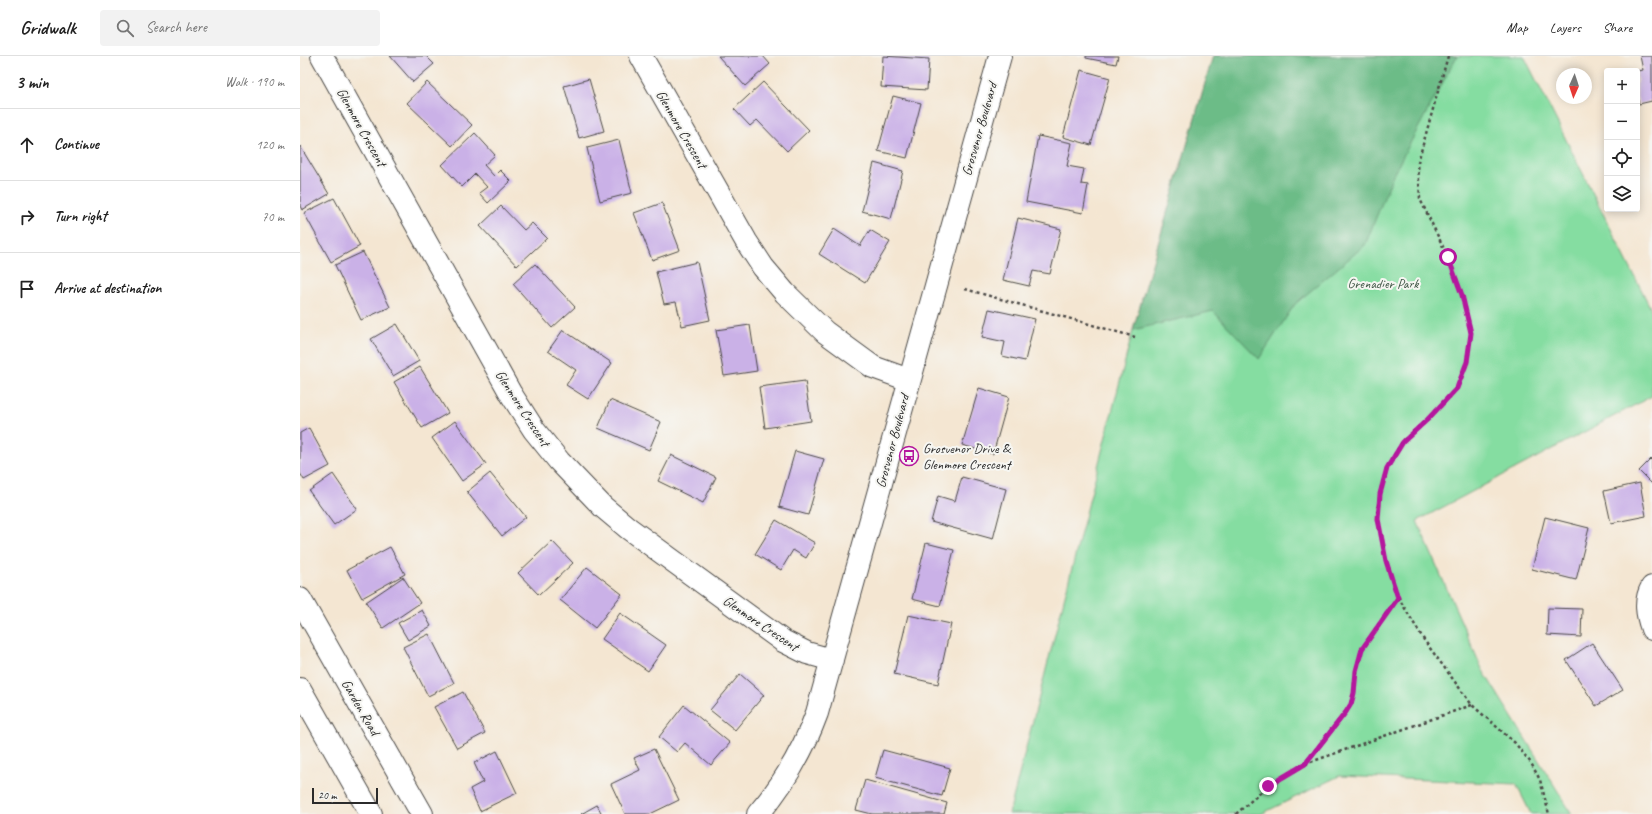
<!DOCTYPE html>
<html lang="en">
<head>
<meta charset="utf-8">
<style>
	:root { --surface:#fff; --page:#f2f2f2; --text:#222; --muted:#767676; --line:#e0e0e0 }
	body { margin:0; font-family:Caveat,sans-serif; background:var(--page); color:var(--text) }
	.controls { position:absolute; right:12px; top:12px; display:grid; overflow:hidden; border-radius:4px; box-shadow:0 2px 10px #0003 }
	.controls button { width:36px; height:36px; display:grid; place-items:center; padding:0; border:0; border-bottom:1px solid var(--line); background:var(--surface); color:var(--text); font:20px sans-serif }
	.compass { position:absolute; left:1256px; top:12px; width:36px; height:36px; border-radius:50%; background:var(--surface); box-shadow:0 2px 10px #0003; rotate:183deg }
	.scale { position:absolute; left:12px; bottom:10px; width:66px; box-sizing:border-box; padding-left:4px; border:2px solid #2b2b2b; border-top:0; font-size:11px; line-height:14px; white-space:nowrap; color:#2b2b2b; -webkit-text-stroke:3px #f6f6f2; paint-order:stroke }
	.stop { position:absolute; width:12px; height:12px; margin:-9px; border:3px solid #b5179e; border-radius:50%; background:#fff }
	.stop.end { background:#b5179e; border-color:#fff; box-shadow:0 1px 4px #0008 }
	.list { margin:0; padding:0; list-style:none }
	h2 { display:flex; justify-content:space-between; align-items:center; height:52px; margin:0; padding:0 16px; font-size:17px }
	h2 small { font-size:13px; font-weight:400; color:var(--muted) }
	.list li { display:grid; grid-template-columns:26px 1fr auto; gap:12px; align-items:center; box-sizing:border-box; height:72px; padding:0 16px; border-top:1px solid var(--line) }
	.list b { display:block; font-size:15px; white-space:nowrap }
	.list em { font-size:13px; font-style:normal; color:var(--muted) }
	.icon { flex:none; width:22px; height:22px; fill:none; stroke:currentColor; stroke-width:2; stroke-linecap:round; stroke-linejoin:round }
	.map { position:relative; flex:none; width:1352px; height:758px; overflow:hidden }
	header { display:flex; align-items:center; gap:24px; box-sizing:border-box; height:56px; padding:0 20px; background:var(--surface); border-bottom:1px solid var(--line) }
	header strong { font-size:19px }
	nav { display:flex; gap:22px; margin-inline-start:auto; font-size:14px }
	.search { width:280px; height:36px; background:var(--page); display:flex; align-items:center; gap:10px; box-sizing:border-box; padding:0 14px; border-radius:4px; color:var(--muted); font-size:15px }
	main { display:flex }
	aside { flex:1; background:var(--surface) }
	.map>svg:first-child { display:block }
	.green { fill:#85dda1; stroke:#588466 }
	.forest { fill:#6cbc87; stroke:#4c7459 }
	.building { fill:#cab1e7 }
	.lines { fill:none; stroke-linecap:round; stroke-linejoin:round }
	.minor-casing { stroke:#494744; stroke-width:24 }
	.path { stroke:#494744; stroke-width:2.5; stroke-dasharray:3 3; stroke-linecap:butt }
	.minor { stroke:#fff; stroke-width:22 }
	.route { stroke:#b5179e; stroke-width:5 }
	.labels { text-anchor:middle; stroke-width:4; stroke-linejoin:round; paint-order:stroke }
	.street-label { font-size:14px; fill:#2b2b2b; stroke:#f6f6f2 }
	.park-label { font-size:14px; fill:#425848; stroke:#f6f6f2 }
	.poi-label { font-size:14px; fill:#2b2b2b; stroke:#f6f6f2; text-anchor:start }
</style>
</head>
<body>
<header>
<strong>Gridwalk</strong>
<div class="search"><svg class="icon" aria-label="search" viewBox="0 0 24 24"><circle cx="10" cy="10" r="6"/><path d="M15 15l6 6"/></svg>Search here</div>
<nav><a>Map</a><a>Layers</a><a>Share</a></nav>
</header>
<main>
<aside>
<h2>3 min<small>Walk · 190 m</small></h2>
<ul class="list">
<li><svg class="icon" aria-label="ahead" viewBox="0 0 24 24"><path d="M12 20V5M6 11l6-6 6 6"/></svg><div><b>Continue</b></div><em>120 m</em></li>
<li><svg class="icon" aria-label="right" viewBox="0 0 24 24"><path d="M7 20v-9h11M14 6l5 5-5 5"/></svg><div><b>Turn right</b></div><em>70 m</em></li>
<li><svg class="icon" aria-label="arrive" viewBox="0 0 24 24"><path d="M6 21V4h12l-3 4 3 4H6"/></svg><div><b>Arrive at destination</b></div></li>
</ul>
</aside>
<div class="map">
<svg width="1352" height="758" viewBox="0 0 1352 758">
	<rect width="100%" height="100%" fill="#f6f6f2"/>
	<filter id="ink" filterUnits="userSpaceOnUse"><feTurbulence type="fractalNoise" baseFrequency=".025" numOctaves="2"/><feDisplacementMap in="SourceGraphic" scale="8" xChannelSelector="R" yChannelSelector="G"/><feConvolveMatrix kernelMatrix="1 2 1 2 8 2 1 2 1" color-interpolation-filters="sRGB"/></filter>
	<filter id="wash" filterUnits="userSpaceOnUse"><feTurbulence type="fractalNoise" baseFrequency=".012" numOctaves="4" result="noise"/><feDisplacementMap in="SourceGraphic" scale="16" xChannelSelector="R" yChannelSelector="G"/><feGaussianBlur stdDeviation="0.9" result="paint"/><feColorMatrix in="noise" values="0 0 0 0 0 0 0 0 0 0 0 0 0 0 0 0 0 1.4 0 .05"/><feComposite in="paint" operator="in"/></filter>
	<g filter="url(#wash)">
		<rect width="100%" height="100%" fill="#f4e6d2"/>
		<path class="green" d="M913,0h311l128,255v85l-235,125 65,148 90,145h-41l-15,-30 -177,-8 -78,38h-252l124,-484z"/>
		<path class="forest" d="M913,0h244l-63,117 -29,72 -70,59 -36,55 -46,-48 -80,19z"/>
		<g id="blocks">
			<path class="building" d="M90,0h36l8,8 -21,18z
				M418,0h45l7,8 -25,22z
				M583,0l46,3 -2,31 -46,-3z
				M786,0h32l-2,8 -30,-6z
				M1340,0h12v45l-13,3 -2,-7v-26l6,-1z
				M781,14l29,8 -19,67 -28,-8z
				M289,23l15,52 -25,7 -15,-52z
				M127,26l45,43 -20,21 -45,-43z
				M463,26l46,48 -22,21 -30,-31 -7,6 -16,-17z
				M593,40l28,7 -14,55 -29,-7z
				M175,77l20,22 -11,10 10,11 6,-6 11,11 -23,22 -9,-10 8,-6 -12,-13 -13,13 -20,-22z
				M738,80l34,7 -5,23 17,3 -3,15 7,1 -5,28 -57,-11z
				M319,84l13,53 -32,8 -13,-53z
				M0,90l29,48 -27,16 -2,-4z
				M574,107l29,8 -12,48 -29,-8z
				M34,142l26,48 -29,16 -27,-49z
				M362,147l18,47 -28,10 -18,-47z
				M201,150l23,24 8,-7 15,15 -30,28 -37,-40z
				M718,162l43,11 -11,45 -17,-3 -4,15 -26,-6z
				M534,173l26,17 10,-16 20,12 -25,41 -46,-29z
				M63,196l27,55 -29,13 -26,-55z
				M397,206l13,58 -28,6 -6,-24 -12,2 -8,-32z
				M235,208l40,43 -23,21 -39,-44z
				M689,253l46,10 -10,42 -23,-5 3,-14 -23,-5z
				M97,268l22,37 -26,15 -22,-37z
				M450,269l7,46 -33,5 -8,-46z
				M263,274l49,33 -24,36 -22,-14 10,-15 -28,-19z
				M120,311l28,46 -26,15 -28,-46z
				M505,325l6,40 -46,7 -6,-41z
				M679,332l30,9 -16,57 -31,-9z
				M310,344l51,22 -12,28 -51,-22z
				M155,365l31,43 -24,17 -30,-43z
				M9,372l21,38 -26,14 -4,-7v-40z
				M495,395l29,8 -16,56 -29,-8z
				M371,399l45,22 -13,26 -45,-22z
				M1352,402v26l-13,-13z
				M190,417l36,44 -24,19 -35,-44z
				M33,418l24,35 -23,16 -25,-34z
				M662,421l44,12 -13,50 -62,-17 7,-26 17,5z
				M1340,427l6,33 -35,7 -7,-32z
				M1245,461l44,11 -13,52 -44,-11z
				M476,464l39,23 -9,15 -13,-8 -12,20 -26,-16z
				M252,485l21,22 -34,32 -21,-22z
				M626,487l28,7 -14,56 -28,-7z
				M90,491l15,27 -43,24 -15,-28z
				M287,511l35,27 -27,34 -35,-28z
				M103,521l17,26 -37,25 -17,-26z
				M1248,552l34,1 -1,28 -34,-2z
				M122,554l9,16 -23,14 -10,-17z
				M320,557l46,32 -18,26 -46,-32z
				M608,559l43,9 -13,60 -44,-10z
				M129,578l25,49 -26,13 -25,-49z
				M1292,587l31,47 -27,16 -30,-46z
				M440,618l24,21 -29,35 -25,-20z
				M163,636l22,41 -28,15 -23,-41z
				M384,649l46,38 -19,22 -26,-22 -8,9 -18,-15z
				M354,693l25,51 -29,14h-25l-14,-30 29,-14 -6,-12z
				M583,694l67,18 -8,28 -67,-18z
				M197,695l20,42 -37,18 -10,-22 13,-7 -9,-19z
				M565,724l82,23 -3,11h-72l-16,-4z
				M297,749l5,9h-21z"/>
		</g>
	</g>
	<g filter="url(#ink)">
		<use href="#blocks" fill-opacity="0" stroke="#494744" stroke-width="1"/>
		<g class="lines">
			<g class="minor-casing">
				<path id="minor" d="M22,0l189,338 23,36 25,31 44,46 25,21 155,113 24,12 25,7
					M341,0l105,185 17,26 22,26 40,39 48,35 36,13
					M1352,531c-8,14 -5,28 0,42
					M0,543l122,215
					M0,633l71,125
					M458,758c26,-30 45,-63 59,-101l183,-657"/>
			</g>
			<path class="path" d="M1148,0l-30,106 2,37 28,58 14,38 9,38 -4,29 -10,26 -29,31 -25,22 -16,27 -7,26 -2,25 8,42 12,36 26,43 48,65 43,38 16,20 9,17 9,34
				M665,233l170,48
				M1005,708l167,-59
				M936,758l32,-28 37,-22 41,-52 5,-8 3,-11 2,-22 6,-22 36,-52"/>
			<use href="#minor" class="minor"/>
		</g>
	</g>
	<g class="lines" filter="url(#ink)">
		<path class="route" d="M968,730l37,-22 41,-52 5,-8 3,-11 2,-22 6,-22 36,-51 -12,-37 -8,-42 2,-25 7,-26 16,-26 25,-23 29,-31 10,-26 4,-29 -9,-38 -14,-38"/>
	</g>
	<defs>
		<g id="bus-ring" transform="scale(1)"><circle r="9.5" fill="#f6f6f2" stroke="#b5179e" stroke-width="1.5"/><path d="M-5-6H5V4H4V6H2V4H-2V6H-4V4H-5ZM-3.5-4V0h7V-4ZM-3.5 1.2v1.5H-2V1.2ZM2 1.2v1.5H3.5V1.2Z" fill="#b5179e"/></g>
	</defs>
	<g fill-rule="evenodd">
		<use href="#bus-ring" x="609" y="400"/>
	</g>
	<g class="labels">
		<g class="street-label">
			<text transform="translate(62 71) rotate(61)" y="5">Glenmore Crescent</text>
			<text transform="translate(382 73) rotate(60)" y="5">Glenmore Crescent</text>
			<text transform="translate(679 73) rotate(-74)" y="5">Grosvenor Boulevard</text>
			<text transform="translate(223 352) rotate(57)" y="5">Glenmore Crescent</text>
			<text transform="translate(592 385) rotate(-75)" y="5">Grosvenor Boulevard</text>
			<text transform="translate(461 567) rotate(34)" y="5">Glenmore Crescent</text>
			<text transform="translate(61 651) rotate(60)" y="5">Garden Road</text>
		</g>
		<g class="park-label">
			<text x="1083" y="232">Grenadier Park</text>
		</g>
		<g class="poi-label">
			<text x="623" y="397">Grosvenor Drive &amp;<tspan x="623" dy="16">Glenmore Crescent</tspan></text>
		</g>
	</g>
</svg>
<div class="controls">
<button>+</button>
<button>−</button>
<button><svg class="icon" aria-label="locate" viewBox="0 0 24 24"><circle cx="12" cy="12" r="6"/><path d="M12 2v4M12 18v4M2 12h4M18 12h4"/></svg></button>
<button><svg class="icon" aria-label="layers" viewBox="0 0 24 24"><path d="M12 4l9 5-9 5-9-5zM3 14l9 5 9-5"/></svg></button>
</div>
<svg class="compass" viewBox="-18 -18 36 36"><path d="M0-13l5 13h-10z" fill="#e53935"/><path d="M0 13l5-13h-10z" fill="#767676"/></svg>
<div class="scale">20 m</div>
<div class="stop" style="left:1148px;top:201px"></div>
<div class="stop end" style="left:968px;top:730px"></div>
</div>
</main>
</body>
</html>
